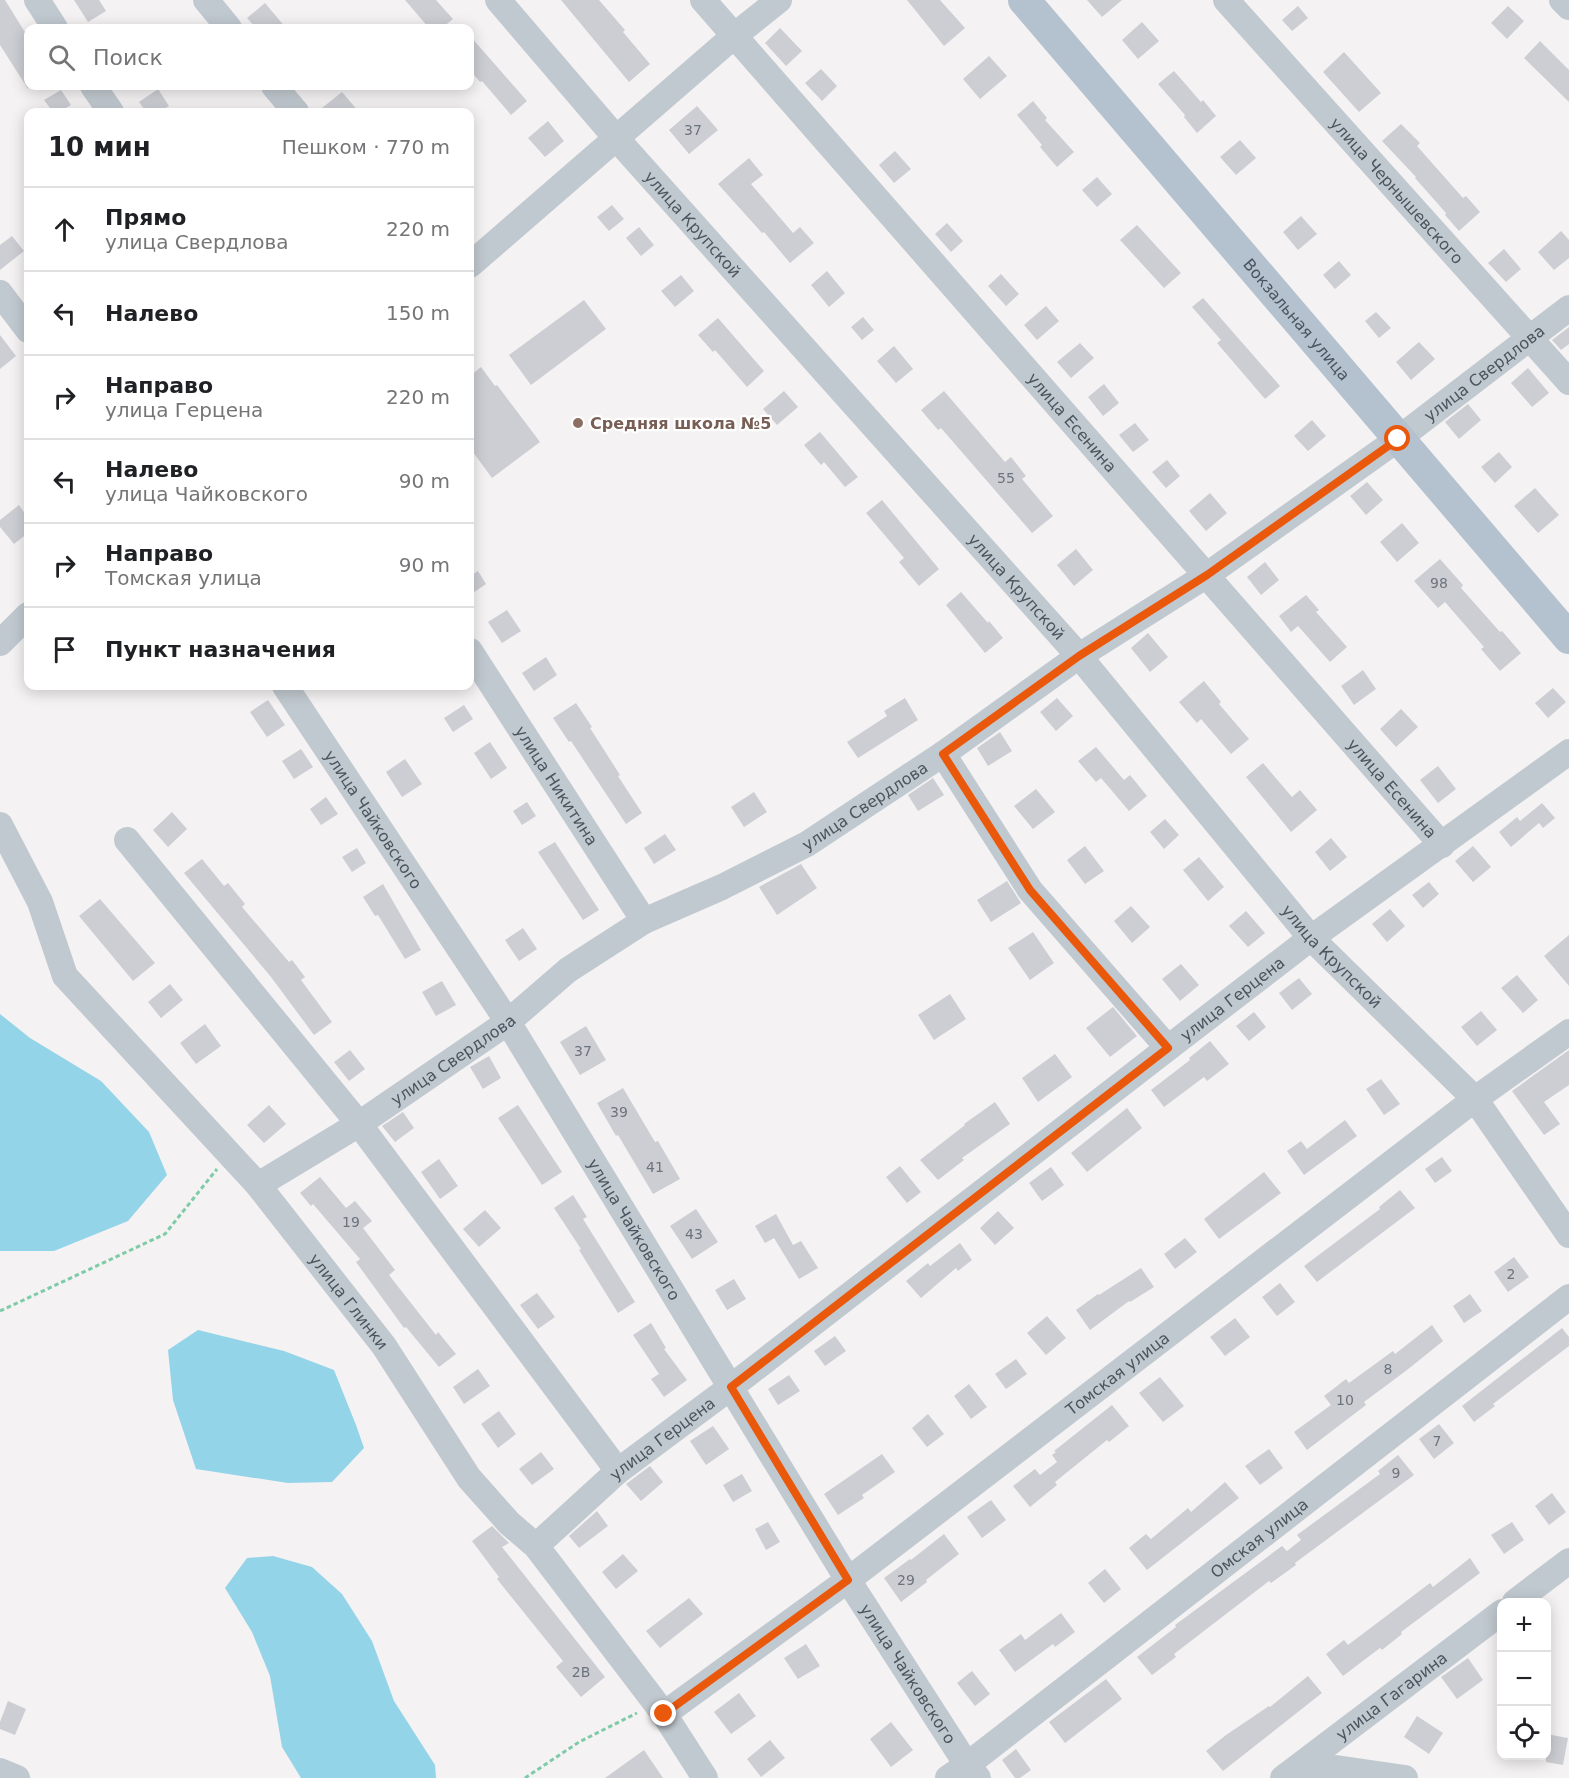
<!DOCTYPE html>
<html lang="ru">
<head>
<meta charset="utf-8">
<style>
	:root { --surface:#fff; --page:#f2f2f2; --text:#202124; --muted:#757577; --line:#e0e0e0 }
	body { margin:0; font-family:"DejaVu Sans",sans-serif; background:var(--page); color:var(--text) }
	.controls { position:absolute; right:18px; bottom:18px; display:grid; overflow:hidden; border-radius:12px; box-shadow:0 3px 15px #0003 }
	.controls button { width:54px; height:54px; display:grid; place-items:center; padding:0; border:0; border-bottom:2px solid var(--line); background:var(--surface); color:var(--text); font:30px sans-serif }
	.stop { position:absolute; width:18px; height:18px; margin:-14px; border:4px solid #ea580c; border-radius:50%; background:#fff }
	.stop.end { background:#ea580c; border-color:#fff; box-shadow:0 2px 6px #0008 }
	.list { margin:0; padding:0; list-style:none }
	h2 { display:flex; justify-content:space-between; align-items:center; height:78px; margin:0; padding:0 24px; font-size:26px }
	h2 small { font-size:20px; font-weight:400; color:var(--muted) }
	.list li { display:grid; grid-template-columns:39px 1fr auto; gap:18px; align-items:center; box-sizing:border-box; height:84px; padding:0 24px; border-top:2px solid var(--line) }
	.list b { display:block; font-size:22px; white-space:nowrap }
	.list p { margin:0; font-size:20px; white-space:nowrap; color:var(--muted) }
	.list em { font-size:20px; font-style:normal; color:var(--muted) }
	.icon { flex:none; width:33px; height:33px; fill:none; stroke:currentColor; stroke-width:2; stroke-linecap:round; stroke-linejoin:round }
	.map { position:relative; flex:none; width:1569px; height:1778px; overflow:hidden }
	.search { position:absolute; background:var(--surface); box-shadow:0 3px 15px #0003; left:24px; top:24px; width:450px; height:66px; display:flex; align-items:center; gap:15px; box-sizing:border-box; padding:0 21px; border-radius:12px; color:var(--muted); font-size:22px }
	.panel { position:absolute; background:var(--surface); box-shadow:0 3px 15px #0003; left:24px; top:108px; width:450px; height:582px; border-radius:12px }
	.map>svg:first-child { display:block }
	.water { fill:#94d4e9 }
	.building { fill:#cdced4 }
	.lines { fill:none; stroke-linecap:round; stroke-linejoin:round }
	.path { stroke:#7ecba8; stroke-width:3; stroke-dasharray:4.5 3; stroke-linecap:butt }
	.minor { stroke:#c1c9d0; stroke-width:26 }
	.major { stroke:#b4c1cf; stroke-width:32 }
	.route { stroke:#ea580c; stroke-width:8 }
	.education-dot { fill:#8d6e63; stroke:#fff; stroke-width:2 }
	.labels { text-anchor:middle; stroke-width:4.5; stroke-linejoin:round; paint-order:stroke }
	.number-label { font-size:14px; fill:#6c737c }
	.street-label { font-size:16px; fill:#4b555f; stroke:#fff }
	.education-label { font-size:16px; font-weight:bold; fill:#785e54; stroke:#fff; text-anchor:start }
</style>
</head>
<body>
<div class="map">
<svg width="1569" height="1778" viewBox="0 0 1569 1778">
	<rect width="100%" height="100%" fill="#f4f2f2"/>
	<path class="water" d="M0,1014l30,24 71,43 48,51 18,43 -39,46 -74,30h-54z
		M198,1330l86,21 50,19 22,55 8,23 -32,34 -44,1 -92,-14 -23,-69 -5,-50z
		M273,1556l39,11 30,27 30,47 22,60 41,64 1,13h-135l-19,-31 -12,-71 -18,-44 -27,-44 22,-30z"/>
	<path class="building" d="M0,0h5l23,37v52l-28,-44z
		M74,0h25l7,11 -18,11z
		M405,0h31l17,19 -11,9h-13z
		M561,0h38l26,30 -2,2 27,32 -21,18z
		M907,0h33l25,28 -21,18z
		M1087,0h35l-20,17z
		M265,3l21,25h-30l-9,-10z
		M1298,6l10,12 -16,13 -10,-11z
		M1508,6l16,15 -17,18 -16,-16z
		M1142,22l17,19 -21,18 -16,-19z
		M780,28l22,23 -16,15 -21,-23z
		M470,36l57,65 -16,14 -29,-34 -2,1 -10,-12z
		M1540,41l29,29v32l-45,-44z
		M1344,52l37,41 -22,19 -36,-40z
		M989,56l18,20 -27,23 -17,-20z
		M821,69l16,17 -15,15 -17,-18z
		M1174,71l27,31 2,-2 13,16 -19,17 -13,-16 1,-2 -27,-31z
		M158,89l11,17 -10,6h-13l-7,-10z
		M61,90l10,15 -12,7h-6l-9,-12z
		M342,92l17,20h-42z
		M1033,101l14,17 -2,2 29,32 -17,15 -17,-20 2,-2 -25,-30z
		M697,106l21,24 -29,24 -20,-24z
		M548,121l16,20 -19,16 -17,-19z
		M1401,124l19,19 -3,3 46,52 3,-2 14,16 -21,19 -14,-16 1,-2 -31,-35 1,-1 -34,-36z
		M1240,140l16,18 -20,17 -16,-18z
		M895,151l16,18 -17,14 -15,-18z
		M749,158l14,17 -12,9 42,49 7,-6 14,16 -24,20 -26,-31 -2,1 -44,-49z
		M1097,177l15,17 -15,13 -15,-17z
		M612,205l12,14 -15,12 -12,-14z
		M1301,216l16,18 -19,16 -15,-18z
		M947,223l16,18 -12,11 -16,-18z
		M1137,225l44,48 -17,15 -44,-48z
		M639,227l15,18 -13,11 -15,-18z
		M1561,231l8,9v18l-15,12 -16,-18z
		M12,236l12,15 -24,19v-25z
		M1504,249l17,20 -15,13 -18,-19z
		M1339,261l12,14 -16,14 -12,-14z
		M827,271l18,22 -16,14 -18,-22z
		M1001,274l18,20 -13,12 -18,-20z
		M681,275l13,16 -19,16 -14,-16z
		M1203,298l77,88 -15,13 -48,-56 4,-3 -29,-33z
		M584,300l22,29 -75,56 -22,-30z
		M1046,306l13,15 -22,19 -13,-15z
		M1376,312l15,16 -12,10 -14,-17z
		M863,317l11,13 -12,10 -11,-13z
		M718,318l46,53 -17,16 -32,-37 -2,2 -15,-17z
		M1569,327v17l-8,6 -9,-10z
		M0,335l16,21 -16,13z
		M1419,342l16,17 -24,21 -15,-18z
		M1080,343l14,15 -23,20 -14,-16z
		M894,346l19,23 -17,14 -19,-22z
		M481,367l14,19 2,-1 43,57 -48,36 -22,-30v-72z
		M1528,368l21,25 -17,14 -21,-24z
		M1104,384l15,19 -16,13 -15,-19z
		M784,391l14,16 -21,18 -14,-16z
		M944,391l61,71 6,-5 15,19 -4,3 31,37 -21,17 -91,-105 -3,2 -17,-20z
		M1468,404l13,16 -22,19 -14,-17z
		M1312,420l14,16 -18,15 -14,-15z
		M1135,423l14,17 -16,12 -14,-17z
		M820,432l38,45 -13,10 -21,-25 -3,3 -17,-20z
		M1499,452l13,15 -17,16 -14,-16z
		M1167,460l13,16 -14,12 -14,-16z
		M1367,482l16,18 -17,15 -16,-19z
		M1535,488l24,27 -21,18 -24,-27z
		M1210,493l17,20 -21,18 -17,-20z
		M882,500l57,69 -20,17 -20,-24 5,-4 -38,-45z
		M19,505l9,13v15l-14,11 -14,-17v-7z
		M1402,523l17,20 -22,19 -17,-20z
		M1076,549l17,21 -19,16 -17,-21z
		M1440,559l23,26 -2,3 39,44 2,-1 19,22 -21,18 -19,-22 3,-2 -39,-45 -7,6 -24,-27z
		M1265,562l14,18 -18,15 -14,-18z
		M478,571l8,13 -16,11v-19z
		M961,592l27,31 1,-2 14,17 -18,15 -39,-48z
		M1306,595l13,15 -3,2 31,35 -17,15 -32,-36 -7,6 -12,-16z
		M507,610l14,21 -19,12 -14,-21z
		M1148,633l20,24 -18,15 -19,-24z
		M546,657l11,18 -23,16 -12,-18z
		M1363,670l13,19 -22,16 -13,-19z
		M1204,681l17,21 -2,2 30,35 -18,15 -30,-35 -4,4 -18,-21z
		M1553,688l13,14 -18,16 -13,-15z
		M905,698l13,22 -60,38 -11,-16 40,-26 -3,-5z
		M1057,698l16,18 -17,15 -16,-19z
		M268,700l17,25 -18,12 -17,-25z
		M576,703l16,24 -2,1 30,47 -2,1 24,37 -16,11 -55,-83 -2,1 -16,-24z
		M464,705l9,14 -20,13 -9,-14z
		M1401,709l17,18 -22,20 -16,-18z
		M1000,732l12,19 -24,15 -11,-18z
		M490,742l17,26 -16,11 -17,-26z
		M1096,747l28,33 6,-5 17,21 -18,15 -28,-33 -5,4 -18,-21z
		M301,749l12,18 -19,12 -12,-18z
		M405,759l17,25 -20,13 -16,-25z
		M1263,763l29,34 8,-7 17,20 -26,22 -45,-55z
		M1438,766l18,23 -18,14 -18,-23z
		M933,778l11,17 -26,16 -10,-16z
		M1036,789l19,23 -22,17 -19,-23z
		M754,792l13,20 -23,15 -13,-20z
		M326,797l12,17 -17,11 -11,-16z
		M527,802l9,14 -14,9 -9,-14z
		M1542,803l13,15 -12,10 -4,-5 -28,24 -12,-15 18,-15 3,4z
		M172,812l15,17 -19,18 -15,-17z
		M1165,819l14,16 -15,14 -14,-17z
		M665,834l11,16 -22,14 -10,-16z
		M1331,838l16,19 -17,14 -15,-19z
		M555,842l44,68 -16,10 -45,-68z
		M1085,846l19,25 -19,13 -18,-24z
		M1473,846l18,21 -18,15 -18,-21z
		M357,848l9,15 -14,9 -10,-15z
		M1199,857l25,30 -16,14 -25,-31z
		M202,859l22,27 4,-3 17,21 -3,3 47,55 3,-2 13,17 -4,3 31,42 -18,13 -43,-58 -87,-104z
		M801,864l16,24 -40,27 -18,-28z
		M1007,881l14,22 -30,19 -14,-22z
		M1429,882l10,12 -16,14 -11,-13z
		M383,884l38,66 -16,9 -27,-44 -3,1 -12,-19z
		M100,899l55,64 -22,18 -54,-65z
		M1131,906l19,21 -18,16 -18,-22z
		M1390,909l15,17 -18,16 -15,-18z
		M1246,911l19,22 -17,14 -19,-21z
		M523,928l14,21 -18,12 -14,-21z
		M1033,932l21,31 -24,17 -22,-32z
		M1569,935v51l-25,-30z
		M1181,964l18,21 -19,16 -18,-22z
		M1517,975l21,25 -15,13 -22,-25z
		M1299,978l13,16 -20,16 -13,-17z
		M442,981l14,24 -20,11 -14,-24z
		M170,984l13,16 -22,18 -13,-16z
		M950,994l16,25 -32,21 -16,-25z
		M1113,1007l24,29 -27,21 -24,-29z
		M1481,1011l16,19 -20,16 -16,-19z
		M1254,1012l12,15 -17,14 -13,-15z
		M205,1024l16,22 -25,18 -16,-21z
		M586,1026l20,34 -26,15 -20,-33z
		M1210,1041l19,23 -22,17 -3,-4 -40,30 -13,-17 39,-30 -1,-2z
		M350,1050l15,19 -16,12 -15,-19z
		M1569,1050v35l-25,17 16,22 -16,11 -32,-44z
		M1055,1054l17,23 -34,25 -16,-24z
		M489,1056l12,22 -18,11 -13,-22z
		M1381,1079l19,25 -16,11 -18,-26z
		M623,1088l32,54 3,-1 22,38 -27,15 -35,-59 -2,1 -19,-33z
		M995,1102l15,22 -48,34 2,2 -26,20 -18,-20 45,-35 -1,-1z
		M269,1105l17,19 -22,19 -17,-18z
		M518,1105l44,67 -20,13 -44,-67z
		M1127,1108l15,20 -55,44 -16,-19z
		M403,1112l11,16 -19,14 -13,-16z
		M1345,1120l12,16 -53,39 -17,-24 14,-10 6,8z
		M1442,1157l10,14 -17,12 -10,-14z
		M439,1159l19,27 -18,13 -19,-27z
		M900,1166l21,26 -14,11 -21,-26z
		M1051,1167l13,18 -22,16 -13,-18z
		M1264,1172l17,21 -62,46 -15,-20z
		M320,1177l26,31 9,-7 17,20 -9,7 32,42 -6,5 47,60 2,-3 18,22 -17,13 -33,-40 -2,1 -48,-66 4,-3 -47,-55 -2,2 -11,-13z
		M1400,1190l15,18 -98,74 -13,-16 76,-57 -1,-2z
		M573,1195l14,22 -4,2 52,83 -17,11 -39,-63 2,-1 -27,-41z
		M696,1209l22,33 -26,17 -22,-33z
		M485,1210l16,18 -22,19 -16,-18z
		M998,1211l16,17 -19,17 -15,-17z
		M776,1214l17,31 8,-4 17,27 -19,11 -25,-41 -9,5 -10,-17z
		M1185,1238l12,14 -22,17 -11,-15z
		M960,1243l12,17 -14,11 -2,-3 -35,30 -15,-17 22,-18 2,3z
		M1514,1257l15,20 -21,15 -14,-20z
		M1141,1268l13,19 -24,15 -1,-1 -39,29 -14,-20 22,-16 1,1z
		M734,1279l12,20 -19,11 -12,-20z
		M1280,1283l15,19 -18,14 -15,-19z
		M537,1293l18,24 -17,12 -18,-24z
		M1470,1294l12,17 -18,12 -11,-17z
		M1047,1316l19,22 -20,17 -19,-22z
		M1235,1318l15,19 -25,19 -15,-19z
		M651,1323l15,25 -2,1 23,31 -23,17 -13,-18 8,-5 -26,-39z
		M1432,1325l11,16 -36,29 -43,32 2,3 -59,45 -13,-18 37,-27 -7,-9 22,-17 3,4 44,-32 2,3z
		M1562,1328l7,9v9l-76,58 2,2 -21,16 -12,-16z
		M835,1336l11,15 -21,15 -11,-15z
		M1016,1359l11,15 -21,15 -11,-15z
		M478,1369l12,17 -26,18 -11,-17z
		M789,1375l11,16 -22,14 -10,-16z
		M1160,1377l24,29 -21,16 -24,-29z
		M969,1384l18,23 -16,12 -17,-23z
		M1112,1405l17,21 -20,16 -2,-2 -52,42 2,3 -27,22 -17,-21 22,-17 5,6 17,-13 -5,-7 4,-3 -2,-1z
		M499,1411l17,23 -18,14 -17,-24z
		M928,1414l16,20 -17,13 -15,-19z
		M1439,1424l15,19 -20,16 -15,-20z
		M713,1426l16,23 -23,16 -16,-24z
		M1269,1449l14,19 -23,17 -15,-19z
		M541,1452l13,17 -22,16 -13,-16z
		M882,1454l13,18 -33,23 2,3 -26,17 -14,-21z
		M1398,1455l16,20 -119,88 1,2 -25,18 -2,-2 -95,73 2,3 -24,18 -15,-18 39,-30 -1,-2 107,-79 5,5 14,-11 -4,-5 83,-61 -2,-3z
		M650,1466l13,16 -22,19 -15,-17z
		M742,1474l10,17 -19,11 -10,-17z
		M1225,1482l14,16 -92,72 -18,-22 17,-14 5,5 37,-31 3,4z
		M1552,1493l14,19 -17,13 -14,-19z
		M991,1500l15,20 -24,18 -15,-21z
		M597,1511l11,15 -29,22 -10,-12z
		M768,1522l12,20 -14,8 -11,-21z
		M1512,1522l12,18 -20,14 -13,-19z
		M492,1526l17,17 -7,4 103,130 -24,20 -25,-30 7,-6 -66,-82 2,-2 -27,-36z
		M944,1534l15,20 -33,26 1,2 -26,20 -17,-24 26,-19 1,1z
		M623,1554l15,17 -22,18 -14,-17z
		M1470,1558l10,15 -79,59 1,2 -20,16 -2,-2 -37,28 -17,-22 18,-14 4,5 82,-62 3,4z
		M1105,1569l16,20 -17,14 -16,-20z
		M689,1598l14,16 -43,34 -14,-17z
		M1061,1613l14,19 -20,15 -2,-3 -38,28 -16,-22 22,-16 4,6z
		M806,1644l14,22 -22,13 -14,-21z
		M1468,1658l15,22 -26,19 -16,-22z
		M972,1671l18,23 -15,12 -18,-23z
		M1308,1676l14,17 -99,78 -17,-20 20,-16 43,-29 1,1z
		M1106,1679l16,20 -57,44 -16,-21z
		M739,1693l17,23 -25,18 -17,-22z
		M8,1701l18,8 -11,26 -15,-6v-7z
		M1417,1716l26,17 -14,21 -25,-17z
		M891,1722l22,28 -22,17 -21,-28z
		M1546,1734l22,4 -5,27 -17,-3z
		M770,1740l15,18 -24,19 -14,-18z
		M1016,1749l15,21 -11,8h-5l-13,-18z
		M644,1750l19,28h-58z"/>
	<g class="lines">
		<path class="path" d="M0,1311l165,-77 52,-65
			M525,1778l54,-36 58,-29"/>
		<g class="minor">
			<path d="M37,0l18,28"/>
			<path d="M206,0l23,28"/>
			<path id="s1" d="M498,0l118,138 463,518 232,282 164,161 94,136"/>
			<path id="s2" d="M703,0l739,845"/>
			<path id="s3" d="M1226,0l343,382"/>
			<path d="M1562,0l7,7"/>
			<path d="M93,86l18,26"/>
			<path d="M274,86l22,26"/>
			<path d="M470,265l264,-229 45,-36"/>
			<path d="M0,293l28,37"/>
			<path d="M0,643l28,-28"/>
			<path id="s4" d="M470,651l174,270"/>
			<path id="s5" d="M285,686l223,336 340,558 119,185 11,13"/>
			<path d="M943,754l87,136 138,158"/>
			<path id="s6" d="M0,825l40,77 25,74 193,209 126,161 85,132 40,45 27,23 128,168 41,64"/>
			<path d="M127,840l232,284 259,347"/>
			<path id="s7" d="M258,1185l101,-61 149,-102 60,-52 76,-49 78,-34 85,-43 136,-90 136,-98 128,-81 191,-136 171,-131"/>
			<path id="s8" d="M536,1546l82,-75 113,-84 437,-339 143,-110 258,-186"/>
			<path d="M1515,1602l54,-41"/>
			<path id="s9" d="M664,1714l184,-134 627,-481 94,-67"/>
			<path d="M0,1771l17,7"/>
			<path id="s10" d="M948,1778l19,-13 602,-468"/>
			<path id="s11" d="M1283,1778l219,-166"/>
			<path d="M1298,1778l38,-10 69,10"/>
		</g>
		<path class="major" id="s12" d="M1024,0l545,638"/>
	</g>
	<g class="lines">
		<path class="route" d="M664,1714l184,-134 -117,-193 437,-339 -138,-158 -87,-136 136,-98 128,-81 191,-136"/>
	</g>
	<circle class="education-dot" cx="578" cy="423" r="6"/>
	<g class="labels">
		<g class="number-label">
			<text x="693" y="135">37</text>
			<text x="1006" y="483">55</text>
			<text x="1439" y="588">98</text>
			<text x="583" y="1056">37</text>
			<text x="619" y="1117">39</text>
			<text x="655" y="1172">41</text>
			<text x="351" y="1227">19</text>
			<text x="694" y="1239">43</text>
			<text x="1511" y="1279">2</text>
			<text x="1388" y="1374">8</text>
			<text x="1345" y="1405">10</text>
			<text x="1437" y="1446">7</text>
			<text x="1396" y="1478">9</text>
			<text x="906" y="1585">29</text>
			<text x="581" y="1677">2В</text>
		</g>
		<g class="street-label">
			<text dy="6" stroke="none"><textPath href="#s3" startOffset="256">улица Чернышевского</textPath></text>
			<text dy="6" stroke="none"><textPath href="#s1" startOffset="297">улица Крупской</textPath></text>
			<text dy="6" stroke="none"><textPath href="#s12" startOffset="420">Вокзальная улица</textPath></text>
			<text dy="6" stroke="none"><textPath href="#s7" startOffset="1474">улица Свердлова</textPath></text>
			<text dy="6" stroke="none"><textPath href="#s2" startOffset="561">улица Есенина</textPath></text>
			<text dy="6" stroke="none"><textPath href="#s1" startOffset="783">улица Крупской</textPath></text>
			<text dy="6" stroke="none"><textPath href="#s4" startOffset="160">улица Никитина</textPath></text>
			<text dy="6" stroke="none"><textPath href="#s2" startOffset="1047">улица Есенина</textPath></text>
			<text dy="6" stroke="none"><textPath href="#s7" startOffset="718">улица Свердлова</textPath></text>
			<text dy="6" stroke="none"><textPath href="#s5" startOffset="160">улица Чайковского</textPath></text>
			<text dy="6" stroke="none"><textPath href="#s1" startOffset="1269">улица Крупской</textPath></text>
			<text dy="6" stroke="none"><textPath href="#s8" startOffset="886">улица Герцена</textPath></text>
			<text dy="6" stroke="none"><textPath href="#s7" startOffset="232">улица Свердлова</textPath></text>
			<text dy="6" stroke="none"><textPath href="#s5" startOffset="646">улица Чайковского</textPath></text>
			<text dy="6" stroke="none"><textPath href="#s6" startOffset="597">улица Глинки</textPath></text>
			<text dy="6" stroke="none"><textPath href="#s9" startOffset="567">Томская улица</textPath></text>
			<text dy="6" stroke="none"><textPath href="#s8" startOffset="166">улица Герцена</textPath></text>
			<text dy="6" stroke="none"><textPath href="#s10" startOffset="393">Омская улица</textPath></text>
			<text dy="6" stroke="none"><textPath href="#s5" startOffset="1168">улица Чайковского</textPath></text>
			<text dy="6" stroke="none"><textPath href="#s11" startOffset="136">улица Гагарина</textPath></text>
		</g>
		<g class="education-label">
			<text x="590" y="429">Средняя школа №5</text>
		</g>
	</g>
</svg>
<div class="controls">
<button>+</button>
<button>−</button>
<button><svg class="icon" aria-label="locate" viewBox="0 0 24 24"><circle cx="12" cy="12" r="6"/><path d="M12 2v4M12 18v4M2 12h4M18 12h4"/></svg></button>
</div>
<div class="stop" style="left:1398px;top:439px"></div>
<div class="stop end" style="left:664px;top:1714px"></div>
<div class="search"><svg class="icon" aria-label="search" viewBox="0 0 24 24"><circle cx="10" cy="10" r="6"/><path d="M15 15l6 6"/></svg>Поиск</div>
<section class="panel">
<h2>10 мин<small>Пешком · 770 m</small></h2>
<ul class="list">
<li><svg class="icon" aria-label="ahead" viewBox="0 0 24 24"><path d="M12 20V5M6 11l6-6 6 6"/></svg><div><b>Прямо</b><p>улица Свердлова</p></div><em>220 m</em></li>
<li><svg class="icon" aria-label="left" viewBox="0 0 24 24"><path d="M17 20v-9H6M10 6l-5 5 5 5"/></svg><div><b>Налево</b></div><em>150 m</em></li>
<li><svg class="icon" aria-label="right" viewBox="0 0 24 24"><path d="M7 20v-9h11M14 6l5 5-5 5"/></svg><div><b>Направо</b><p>улица Герцена</p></div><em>220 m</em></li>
<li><svg class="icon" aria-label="left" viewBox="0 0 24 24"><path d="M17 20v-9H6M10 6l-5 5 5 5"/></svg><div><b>Налево</b><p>улица Чайковского</p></div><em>90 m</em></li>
<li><svg class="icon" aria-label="right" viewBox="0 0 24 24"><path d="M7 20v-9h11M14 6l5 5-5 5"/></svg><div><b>Направо</b><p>Томская улица</p></div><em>90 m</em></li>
<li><svg class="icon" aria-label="arrive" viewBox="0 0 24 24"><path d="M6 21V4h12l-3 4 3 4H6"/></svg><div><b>Пункт назначения</b></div></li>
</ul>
</section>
</div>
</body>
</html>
